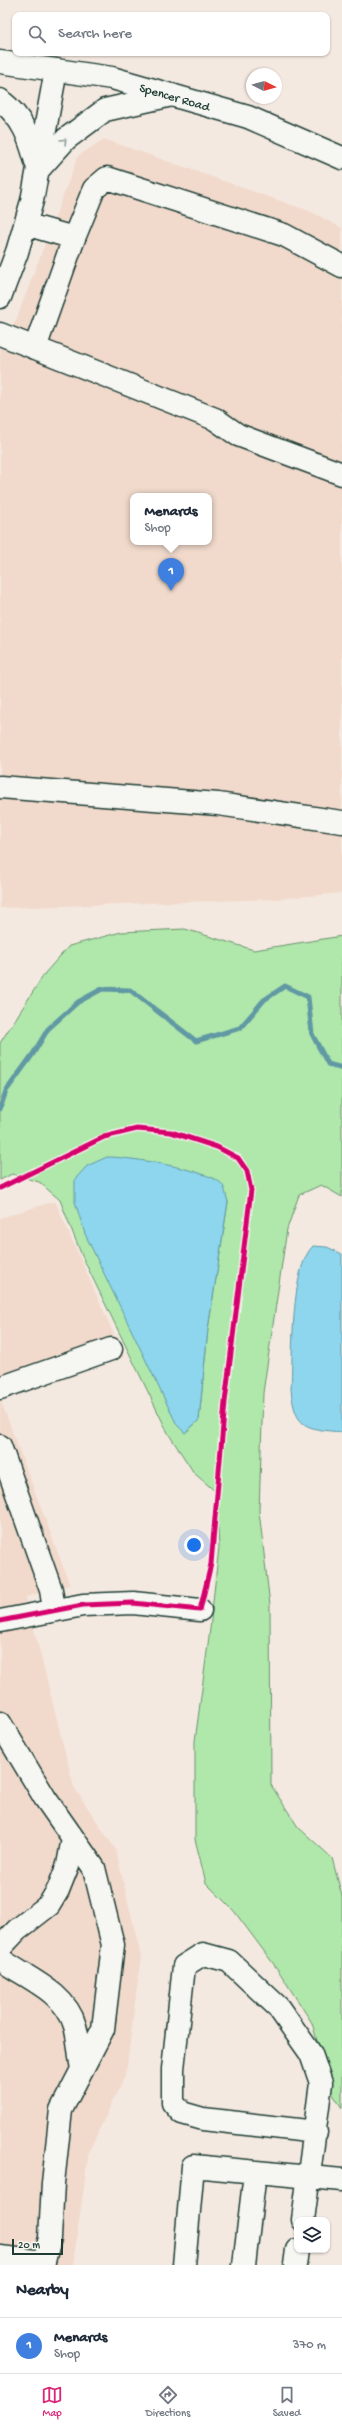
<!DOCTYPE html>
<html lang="en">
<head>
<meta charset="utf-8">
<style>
	:root { --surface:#fff; --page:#f2f2f3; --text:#1f2937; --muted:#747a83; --line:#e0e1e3; --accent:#db2777 }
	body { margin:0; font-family:"Gochi Hand",sans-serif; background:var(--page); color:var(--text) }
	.controls { position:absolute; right:12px; bottom:12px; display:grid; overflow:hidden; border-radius:8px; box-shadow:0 1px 3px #0004 }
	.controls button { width:36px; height:36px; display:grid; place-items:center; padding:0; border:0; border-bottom:1px solid var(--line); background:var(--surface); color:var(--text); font:20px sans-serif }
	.compass { position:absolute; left:246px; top:68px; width:36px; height:36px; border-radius:50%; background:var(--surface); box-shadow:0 1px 3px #0004; rotate:96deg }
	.scale { position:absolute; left:12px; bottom:10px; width:51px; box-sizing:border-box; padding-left:4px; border:2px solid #1f3d34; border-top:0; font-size:11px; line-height:14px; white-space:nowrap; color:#1f3d34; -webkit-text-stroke:3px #f6f6f2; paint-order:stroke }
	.you { position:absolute; left:194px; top:1545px; width:14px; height:14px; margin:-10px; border:3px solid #fff; border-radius:50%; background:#1a73e8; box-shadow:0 0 0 6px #1a73e833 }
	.badge { display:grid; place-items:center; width:26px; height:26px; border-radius:50%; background:var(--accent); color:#fff; font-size:13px; font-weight:700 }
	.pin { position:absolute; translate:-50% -33px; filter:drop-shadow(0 1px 2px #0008) }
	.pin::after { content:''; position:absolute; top:21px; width:14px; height:12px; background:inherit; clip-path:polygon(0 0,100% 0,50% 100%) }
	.popup { position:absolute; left:130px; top:493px; width:82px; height:52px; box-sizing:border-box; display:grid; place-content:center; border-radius:8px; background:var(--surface); filter:drop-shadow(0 1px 3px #0005); font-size:13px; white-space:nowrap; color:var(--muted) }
	.popup b { font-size:15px; color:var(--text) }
	.popup::after { content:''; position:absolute; left:50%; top:100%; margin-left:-8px; border:8px solid transparent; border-top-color:var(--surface) }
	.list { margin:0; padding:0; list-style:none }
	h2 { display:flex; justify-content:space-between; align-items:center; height:52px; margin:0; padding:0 16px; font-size:17px }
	h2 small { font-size:13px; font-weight:400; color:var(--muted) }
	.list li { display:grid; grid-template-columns:26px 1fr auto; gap:12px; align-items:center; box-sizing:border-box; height:56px; padding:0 16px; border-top:1px solid var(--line) }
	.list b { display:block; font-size:15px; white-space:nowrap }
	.list p { margin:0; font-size:13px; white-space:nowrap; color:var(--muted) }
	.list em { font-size:13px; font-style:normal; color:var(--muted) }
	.icon { flex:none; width:22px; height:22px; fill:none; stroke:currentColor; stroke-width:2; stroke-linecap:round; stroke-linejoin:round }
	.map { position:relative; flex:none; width:342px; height:2265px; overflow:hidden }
	.search { position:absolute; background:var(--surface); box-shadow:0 1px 3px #0004; left:12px; right:12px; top:12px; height:44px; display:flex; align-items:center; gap:10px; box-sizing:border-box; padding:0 14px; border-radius:8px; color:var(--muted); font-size:15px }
	.sheet { height:108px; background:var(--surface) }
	nav { display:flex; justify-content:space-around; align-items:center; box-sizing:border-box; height:56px; border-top:1px solid var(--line); background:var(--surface); font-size:11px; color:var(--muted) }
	nav a { display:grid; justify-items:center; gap:2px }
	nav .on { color:var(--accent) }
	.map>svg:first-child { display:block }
	.built { fill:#f1dacc; fill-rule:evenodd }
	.green { fill:#b0e7aa; stroke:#68926f; fill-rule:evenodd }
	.water { fill:#8dd6ee; stroke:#6199a4 }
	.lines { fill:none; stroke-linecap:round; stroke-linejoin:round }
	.stream { stroke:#6199a4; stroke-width:5 }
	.minor-casing { stroke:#1f3d34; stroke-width:25 }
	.major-casing { stroke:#1f3d34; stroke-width:25 }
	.minor { stroke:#f6f6f2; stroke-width:22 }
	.major { stroke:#f6f6f2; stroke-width:22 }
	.cycleway-casing { stroke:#f6f6f2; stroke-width:8 }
	.cycleway { stroke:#d6006c; stroke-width:5 }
	.oneway { stroke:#8a9a93 }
	.labels { text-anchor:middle; stroke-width:3; stroke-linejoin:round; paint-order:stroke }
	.street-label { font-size:13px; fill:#1f3d34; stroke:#f6f6f2 }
</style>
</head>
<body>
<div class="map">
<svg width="342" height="2265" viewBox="0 0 342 2265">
	<rect width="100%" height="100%" fill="#f4e9e1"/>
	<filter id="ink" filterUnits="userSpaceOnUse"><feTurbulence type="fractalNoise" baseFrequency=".025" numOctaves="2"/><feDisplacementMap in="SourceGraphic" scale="8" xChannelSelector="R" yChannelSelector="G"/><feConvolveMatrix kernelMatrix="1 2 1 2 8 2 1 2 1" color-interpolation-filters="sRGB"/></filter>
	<g filter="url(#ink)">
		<path class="built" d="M104,139l208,73 30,16v665l-66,6 -276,9v-566l16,-22 62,-164zM133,496h76v46h-76z
			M55,1201l69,156 -123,44 69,184 -44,12 48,190 42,63 25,106 -15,118 -37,77 -16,114h-73v-1047z"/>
		<path class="green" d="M185,929l69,21 88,-14v261l-21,-12 -22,10 -12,34 -24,164 -4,118 11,94 1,180 27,42 34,31 10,38v212l-10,-15 -20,-70 -34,-53 -44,-59 -28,-28 -11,-44v-98l15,-112 9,-82 -3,-55 -22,-19 -26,-40 -86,-177 -22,-56 -21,-18 -27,-8 -12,6v-137l45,-70 24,-27 52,-14zM225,1194l3,8 -20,127 -9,91 -14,13 -8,-8z"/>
		<path class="water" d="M107,1157c22,0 100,12 115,27 3,4 4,12 6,18l-20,127 -9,91 -14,13 -8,-8 -92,-191 -10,-32v-23l12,-13z
			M313,1246l14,1 15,7v178c-37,-3 -47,-4 -51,-43 2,-33 -1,-121 22,-143z"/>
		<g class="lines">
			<path class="stream" d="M0,1109l6,-18 27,-37 15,-25 30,-27 24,-13 28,1 66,51 44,-13 24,-28 21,-14 23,11 4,37 16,30 14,4"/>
			<g class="minor-casing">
				<path id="minor" d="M0,100c24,19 29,37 37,65
					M39,169l27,-30 39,-29 67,-15
					M25,224l49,14 20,-49 13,-11 177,57 58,31
					M0,297l17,-45 15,-51 24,-131
					M0,334l215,85 23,16 104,39
					M35,348l39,-110
					M0,787l218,17 124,18
					M0,1388l111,-39
					M0,1446l51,144 3,19
					M0,1621l83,-16 50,-2 67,7
					M0,1723l45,75 49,70 19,77 -10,84 -42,81 -8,73 -3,55 -7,27
					M0,1948l17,-18 32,-25 9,-15 10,-25 5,-27
					M0,1959c26,19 66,33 75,67 4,14 4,29 7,43
					M303,2220l18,-137 -10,-29 -33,-47 -49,-46 -26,-7 -19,12 -11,103v34l9,10 21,6 113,13
					M0,2257l44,5
					M184,2265l9,-99 149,14
					M244,2265l11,-92
					M295,2265l2,-15"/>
			</g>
			<g class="major-casing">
				<path id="major" d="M0,62l112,16 136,39 94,41"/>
			</g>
			<use href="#minor" class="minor"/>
			<use href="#major" class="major"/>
			<g class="cycleway-casing">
				<path id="cycleway" d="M0,1188l104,-51 33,-8 34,3 46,15 21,11 9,13 4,19 -26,212 -14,162 -11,46 -67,-7 -50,2 -83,16"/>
			</g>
			<use href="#cycleway" class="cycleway"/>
		</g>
		<defs><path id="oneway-chevron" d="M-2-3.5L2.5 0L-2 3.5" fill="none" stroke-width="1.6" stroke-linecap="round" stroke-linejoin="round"/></defs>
		<use class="oneway" href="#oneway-chevron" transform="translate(64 141) rotate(-45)"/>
	</g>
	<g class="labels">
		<g class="street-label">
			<text transform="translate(175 96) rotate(16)" y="5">Spencer Road</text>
		</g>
	</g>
</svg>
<div class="controls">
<button><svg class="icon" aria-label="layers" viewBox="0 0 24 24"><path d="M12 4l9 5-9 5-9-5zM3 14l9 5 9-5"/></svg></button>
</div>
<svg class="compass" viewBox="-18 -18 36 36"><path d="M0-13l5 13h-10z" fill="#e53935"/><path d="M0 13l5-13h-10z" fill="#747a83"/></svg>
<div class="scale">20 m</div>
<div class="you"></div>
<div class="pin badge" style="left:171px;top:591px;background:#3f7fe0">1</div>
<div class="popup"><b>Menards</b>Shop</div>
<div class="search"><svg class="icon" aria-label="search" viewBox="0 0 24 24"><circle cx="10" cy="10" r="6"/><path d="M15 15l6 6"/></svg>Search here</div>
</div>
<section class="sheet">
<h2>Nearby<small></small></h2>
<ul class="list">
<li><span class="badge" style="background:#3f7fe0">1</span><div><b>Menards</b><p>Shop</p></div><em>370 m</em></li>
</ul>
</section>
<nav>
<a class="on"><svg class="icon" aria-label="map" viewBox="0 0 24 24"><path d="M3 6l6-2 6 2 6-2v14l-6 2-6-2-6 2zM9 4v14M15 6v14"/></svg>Map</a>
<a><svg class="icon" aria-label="directions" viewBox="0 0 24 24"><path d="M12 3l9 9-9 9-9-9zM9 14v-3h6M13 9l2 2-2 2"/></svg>Directions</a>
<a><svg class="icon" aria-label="saved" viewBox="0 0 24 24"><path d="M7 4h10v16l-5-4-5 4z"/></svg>Saved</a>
</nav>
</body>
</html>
